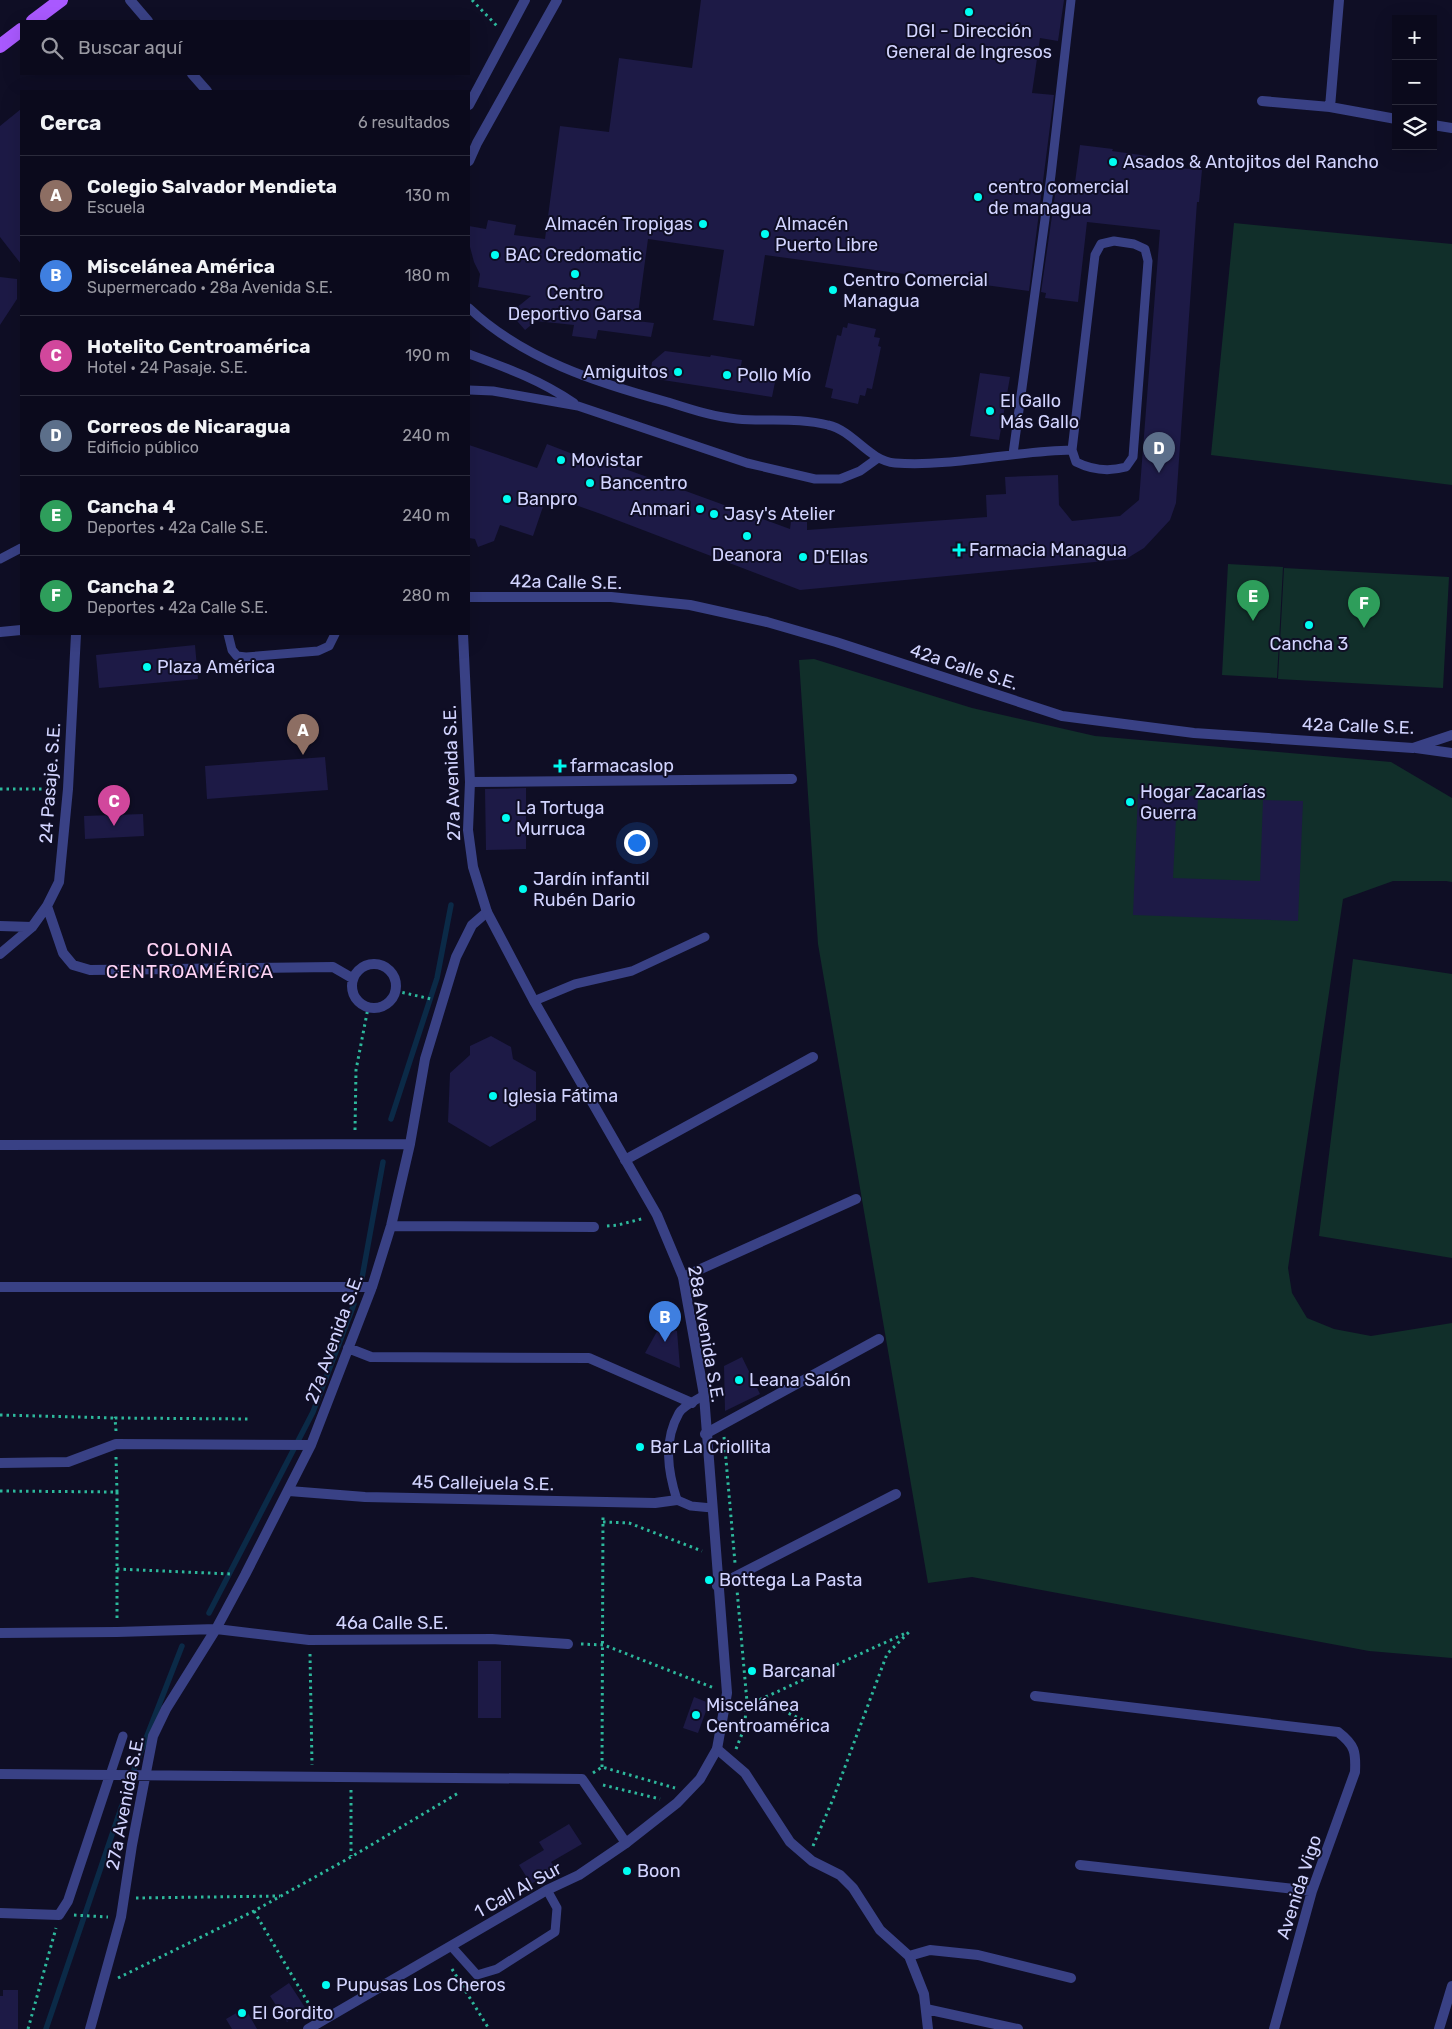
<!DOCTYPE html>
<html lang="es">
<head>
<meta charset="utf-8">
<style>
	:root { --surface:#0b0a1c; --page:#141325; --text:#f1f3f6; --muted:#9a9aa3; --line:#2b2b3b; --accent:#7c3aed }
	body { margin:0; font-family:Rubik,sans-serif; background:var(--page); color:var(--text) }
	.controls { position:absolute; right:15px; top:15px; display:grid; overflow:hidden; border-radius:0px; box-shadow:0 5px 20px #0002 }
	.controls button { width:45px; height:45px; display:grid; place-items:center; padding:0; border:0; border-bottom:1px solid var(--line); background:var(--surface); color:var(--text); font:25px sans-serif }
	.you { position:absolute; left:636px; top:842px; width:18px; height:18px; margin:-12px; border:4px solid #fff; border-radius:50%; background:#1a73e8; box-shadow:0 0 0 8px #1a73e833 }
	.badge { display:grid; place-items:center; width:32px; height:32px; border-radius:50%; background:var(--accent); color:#fff; font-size:16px; font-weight:700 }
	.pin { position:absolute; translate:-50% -41px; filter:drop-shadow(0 1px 2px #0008) }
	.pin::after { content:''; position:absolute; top:26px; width:18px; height:15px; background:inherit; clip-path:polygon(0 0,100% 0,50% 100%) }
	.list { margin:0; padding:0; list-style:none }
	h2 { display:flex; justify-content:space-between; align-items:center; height:65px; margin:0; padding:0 20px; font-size:21px }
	h2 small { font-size:16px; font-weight:400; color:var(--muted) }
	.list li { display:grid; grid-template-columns:32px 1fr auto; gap:15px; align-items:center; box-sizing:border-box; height:80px; padding:0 20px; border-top:1px solid var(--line) }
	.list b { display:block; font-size:19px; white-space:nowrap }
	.list p { margin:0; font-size:16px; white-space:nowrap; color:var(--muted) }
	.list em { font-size:16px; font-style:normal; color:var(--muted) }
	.icon { flex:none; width:28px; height:28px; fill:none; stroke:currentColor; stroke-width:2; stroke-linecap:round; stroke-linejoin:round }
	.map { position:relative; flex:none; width:1452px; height:2029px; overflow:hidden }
	.search { position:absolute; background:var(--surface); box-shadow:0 5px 20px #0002; left:20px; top:20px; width:450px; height:55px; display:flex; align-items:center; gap:12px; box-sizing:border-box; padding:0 18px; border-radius:0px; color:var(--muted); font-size:19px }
	.panel { position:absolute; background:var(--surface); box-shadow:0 5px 20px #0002; left:20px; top:90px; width:450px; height:545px; border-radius:0px }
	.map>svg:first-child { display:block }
	.green { fill:#112f2a }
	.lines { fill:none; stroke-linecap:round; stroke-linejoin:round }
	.stream { stroke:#0b2a47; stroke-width:5.5 }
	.building { fill:#1d1a46 }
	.path { stroke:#2db89c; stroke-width:3; stroke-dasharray:2.5 4; stroke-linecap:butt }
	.service { stroke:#394185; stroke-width:9 }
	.minor { stroke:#394185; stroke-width:10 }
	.tertiary { stroke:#394185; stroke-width:10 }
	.primary { stroke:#a959ff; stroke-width:14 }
	.poi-dot { fill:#00fdf2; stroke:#0f0e25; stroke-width:2 }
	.labels { text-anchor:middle; stroke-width:4; stroke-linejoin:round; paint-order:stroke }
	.poi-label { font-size:18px; fill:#d2d4ff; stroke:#0f0e25; text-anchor:start }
	.street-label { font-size:18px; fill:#d2d4ff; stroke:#0f0e25 }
	.neighbourhood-label { font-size:19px; letter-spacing:1px; fill:#ffd4f6; stroke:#0f0e25 }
</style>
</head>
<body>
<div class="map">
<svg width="1452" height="2029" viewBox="0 0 1452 2029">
	<rect width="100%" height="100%" fill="#0f0e25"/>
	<path class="green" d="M1234,223l218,21v241l-241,-30z
		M1228,564l55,3 -6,111 -55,-3z
		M1284,568l165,9 -6,111 -165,-9z
		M814,659l158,49 123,28 296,26 61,36v84l-6,-1h-53l-50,18 -55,369 4,25 15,25 27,11 37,7 81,-13v335l-83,-7 -397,-74 -44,6 -110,-639 -19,-284z
		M1353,959l99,15v284l-133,-22z"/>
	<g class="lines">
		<path class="stream" d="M391,1119l46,-141 14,-73
			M362,1278l21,-116
			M209,1613l104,-201 41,-108
			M46,2029l90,-265 46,-118"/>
	</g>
	<path class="building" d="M701,0h363l-6,41 -18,-3 -8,55 22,2 -25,196 -264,-36 -11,71 -41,-6 11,-70 -76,-11 -11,82 17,2 -3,14 -53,-7 -2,9 -24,-3 2,-11 -38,-4 -11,9 -15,-17 21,-17 -53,-9 2,-13 -6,-12 -4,-15 -1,-21 17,3 2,-9 28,5 -2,10 31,4 15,-113 49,6 10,-74 73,10z
		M21,109v155l-21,-27v-111z
		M1080,145l33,4 -1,2 36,5 -1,9 55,5 -3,32h-2l-21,301 -6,17 -26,28 -18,11 -326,31 -199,-76 -54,-19 -14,41 -33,-11 -6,16 -16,6 -3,-8 -6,-1v-93l68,23 10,-24 31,12 1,-3 38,13 173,63 1,-8 16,1v8l180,-13 -1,-22 20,-1 -1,-17 53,-2 1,30 13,16 48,-5 19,-16 21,-270 -73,-8 -9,80 -33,-4 1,-5 -5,-1 15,-104 18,2z
		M0,277l17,2v20l-17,26z
		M848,323l28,6 -2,8 6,1 -2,8 3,1 -9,42 -5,-1 -2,8 -5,-1 -2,9 -27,-6 2,-9 -8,-2 12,-52 4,1 2,-9 4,1z
		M665,351l45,6 1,-2 31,5 -3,16 36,6 -3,15 -122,-19 2,-16z
		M980,373l30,4 -11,63 -29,-4z
		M195,645l3,34 -99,9 -3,-33z
		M325,757l3,33 -121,9 -2,-33z
		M526,788v61l-40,1 -1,-61z
		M1138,794l60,2 -1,23 -21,-1 -3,60 87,3 3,-81 40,1 -5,120 -165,-6z
		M143,814l1,22 -59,3 -1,-23z
		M491,1036l20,11 2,12 23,13v48l-46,27 -42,-25 2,-49 20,-18v-9z
		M660,1326l17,5 3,37 -35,-15z
		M742,1357l18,37 -35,17 -1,-45z
		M478,1661h23v57h-23z
		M694,1697l15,6 -11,30 -15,-5z
		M569,1824l13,20 -31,18 5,7 -25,15 -12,-19 25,-15 -5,-8z
		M289,1983l17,26 -19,13 -17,-26z
		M3,1990h15v39h-18v-33h3z
		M245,2008l12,21h-25l-6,-10z"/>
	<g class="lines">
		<path class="path" d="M472,0l25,26
			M0,789h55
			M396,991l35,8
			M355,1130l1,-60 12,-62
			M607,1226l11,-1 27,-7
			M0,1415l115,3
			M116,1431l-1,-13 135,1
			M724,1437l11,126
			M116,1457l1,35
			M0,1491l117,1v127
			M603,1522l26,1 73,28
			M117,1569l114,5
			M581,1644l23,1 110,43
			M310,1654l2,111
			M759,1700l71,32
			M747,1702l12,-2 147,-67
			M736,1749l8,-20 3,-27 -10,-112
			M602,1767l1,-252
			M593,1773l9,-6 73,21
			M603,1785l57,14
			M351,1790v66
			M813,1846l20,-47 54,-145 22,-22
			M136,1898l144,-2
			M254,1911l59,100
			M74,1915l34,2
			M452,1969l37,60
			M118,1978l136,-67 97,-54 109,-65
			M28,2029l28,-101"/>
		<path class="service" d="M1114,241l20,3 11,5 3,12 -15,196 -7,10c-18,5 -34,3 -50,-5l-4,-12 23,-195 6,-11z
			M469,308c54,51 128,75 199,94 22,7 46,15 69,17 30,3 61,-2 91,6 26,6 41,36 67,38 60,4 117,-12 177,-13
			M469,354c38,14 71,26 105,49
			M469,390l24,1 85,15 169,57 68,16h25l20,-8 18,-13
			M1013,454l38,-279 20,-175
			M0,559l21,-11
			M228,634l4,16 5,6 9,1 72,-6 11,-5 6,-12
			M534,1001l41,-17 57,-13 73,-34
			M704,1395c-7,5 -21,11 -25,18 -16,28 -11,59 -2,87l14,6 21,2
			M110,1775l13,-39
			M451,1946l26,29 20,-6 58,-37 2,-24 -10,-18"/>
		<path class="minor" d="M130,0l18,21
			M192,74l15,17
			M1262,101l68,6 9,-107
			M1330,107l66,12
			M1433,125l19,3
			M469,597h142l79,8 77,17 69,20 226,74 132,17 219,15 39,-13
			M1416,748l36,5
			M470,782l322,-3
			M47,906l16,47 10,12 17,5 243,-3 19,11
			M0,926l32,1
			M0,954l32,-27 15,-21 12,-24 9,-93 8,-155
			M352 986a22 22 0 1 1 44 0a22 22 0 1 1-44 0Z
			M0,1145l410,-1
			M625,1160l188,-103
			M391,1226l203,1
			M683,1277l173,-78
			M0,1287h372
			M348,1348l23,9 218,1 103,45
			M705,1434l174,-95
			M0,1463l68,-1 48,-18 195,1
			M289,1491l76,6 290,6 22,-3
			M717,1586l179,-92
			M0,1633l117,-1 99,-3 93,11 183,-1 76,5
			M1035,1696l303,36c17,13 18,20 17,40l-43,119 -38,138
			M717,1749l28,24 45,69 22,19 28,14 13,13 27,42 29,26 15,38 4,35
			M0,1774l582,5 44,64
			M1080,1865l232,26
			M0,1913l59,2 9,-14 42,-126
			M909,1956l21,-6 48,5 93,23
			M926,2009l92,20
			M90,2029l31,-112 11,-72 21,-109 13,-27 50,-80 29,-54 66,-130 61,-158 19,-61 19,-82 15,-85 31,-102 16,-32 15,-13
			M1439,2029l13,-43"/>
		<path class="tertiary" d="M469,105l56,-105
			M469,161l8,-18 80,-143
			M0,632l21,-2
			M308,2029l239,-139 32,-15 47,-32 51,-40 23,-24 17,-30 10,-56 -23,-298 -21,-118 -26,-62 -123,-214 -47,-89 -14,-45 -5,-37 2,-48 -7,-148"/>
		<path class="primary" d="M33,21l28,-21
			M0,46l21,-16"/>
	</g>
	<g class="poi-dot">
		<circle cx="969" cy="12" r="5"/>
		<circle cx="1113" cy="162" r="5"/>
		<circle cx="978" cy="197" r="5"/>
		<circle cx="703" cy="224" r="5"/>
		<circle cx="765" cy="234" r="5"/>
		<circle cx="495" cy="255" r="5"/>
		<circle cx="575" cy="274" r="5"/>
		<circle cx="833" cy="290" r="5"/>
		<circle cx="678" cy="372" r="5"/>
		<circle cx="727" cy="375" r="5"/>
		<circle cx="990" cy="411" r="5"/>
		<circle cx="561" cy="460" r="5"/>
		<circle cx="590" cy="483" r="5"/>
		<circle cx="507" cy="499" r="5"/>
		<circle cx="700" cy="509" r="5"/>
		<circle cx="714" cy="514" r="5"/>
		<circle cx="747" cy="536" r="5"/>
		<path d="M956.5 542.5h5v5h5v5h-5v5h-5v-5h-5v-5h5z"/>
		<circle cx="803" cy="557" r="5"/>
		<circle cx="1309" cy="625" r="5"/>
		<circle cx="147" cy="667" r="5"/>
		<path d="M557.5 758.5h5v5h5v5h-5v5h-5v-5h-5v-5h5z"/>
		<circle cx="1130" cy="802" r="5"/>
		<circle cx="506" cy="818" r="5"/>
		<circle cx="523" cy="889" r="5"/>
		<circle cx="493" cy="1096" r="5"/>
		<circle cx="739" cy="1380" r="5"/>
		<circle cx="640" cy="1447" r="5"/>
		<circle cx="709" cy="1580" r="5"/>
		<circle cx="752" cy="1671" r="5"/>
		<circle cx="696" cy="1715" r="5"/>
		<circle cx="627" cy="1871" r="5"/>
		<circle cx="326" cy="1985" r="5"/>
		<circle cx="242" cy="2013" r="5"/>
	</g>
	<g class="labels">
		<g class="poi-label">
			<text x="969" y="37" text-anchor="middle">DGI - Dirección<tspan x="969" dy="21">General de Ingresos</tspan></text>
			<text x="1123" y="168">Asados &amp; Antojitos del Rancho</text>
			<text x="988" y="193">centro comercial<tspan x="988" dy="21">de managua</tspan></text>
			<text x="693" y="230" text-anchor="end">Almacén Tropigas</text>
			<text x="775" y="230">Almacén<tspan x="775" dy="21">Puerto Libre</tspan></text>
			<text x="505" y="261">BAC Credomatic</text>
			<text x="843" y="286">Centro Comercial<tspan x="843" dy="21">Managua</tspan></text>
			<text x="575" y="299" text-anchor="middle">Centro<tspan x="575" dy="21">Deportivo Garsa</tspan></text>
			<text x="668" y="378" text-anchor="end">Amiguitos</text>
			<text x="737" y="381">Pollo Mío</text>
			<text x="1000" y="407">El Gallo<tspan x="1000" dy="21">Más Gallo</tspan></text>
			<text x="571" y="466">Movistar</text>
			<text x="600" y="489">Bancentro</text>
			<text x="517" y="505">Banpro</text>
			<text x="690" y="515" text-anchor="end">Anmari</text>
			<text x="724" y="520">Jasy's Atelier</text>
			<text x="969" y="556">Farmacia Managua</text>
			<text x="747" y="561" text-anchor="middle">Deanora</text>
			<text x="813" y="563">D'Ellas</text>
			<text x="1309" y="650" text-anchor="middle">Cancha 3</text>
			<text x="157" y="673">Plaza América</text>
			<text x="570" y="772">farmacaslop</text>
			<text x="1140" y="798">Hogar Zacarías<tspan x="1140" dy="21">Guerra</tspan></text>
			<text x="516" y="814">La Tortuga<tspan x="516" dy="21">Murruca</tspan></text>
			<text x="533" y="885">Jardín infantil<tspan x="533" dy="21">Rubén Dario</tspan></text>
			<text x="503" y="1102">Iglesia Fátima</text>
			<text x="749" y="1386">Leana Salón</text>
			<text x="650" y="1453">Bar La Criollita</text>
			<text x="719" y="1586">Bottega La Pasta</text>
			<text x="762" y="1677">Barcanal</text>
			<text x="706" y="1711">Miscelánea<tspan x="706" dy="21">Centroamérica</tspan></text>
			<text x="637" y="1877">Boon</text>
			<text x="336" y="1991">Pupusas Los Cheros</text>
			<text x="252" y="2019">El Gordito</text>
		</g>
		<g class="street-label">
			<text transform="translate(566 582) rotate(1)" y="6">42a Calle S.E.</text>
			<text transform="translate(964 667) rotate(18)" y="6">42a Calle S.E.</text>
			<text transform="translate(1358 726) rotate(2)" y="6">42a Calle S.E.</text>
			<text transform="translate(452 773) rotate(-92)" y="6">27a Avenida S.E.</text>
			<text transform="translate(50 783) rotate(-86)" y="6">24 Pasaje. S.E.</text>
			<text transform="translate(706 1334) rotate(80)" y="6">28a Avenida S.E.</text>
			<text transform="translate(334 1339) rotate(-70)" y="6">27a Avenida S.E.</text>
			<text transform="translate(483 1483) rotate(1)" y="6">45 Callejuela S.E.</text>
			<text x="392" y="1629">46a Calle S.E.</text>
			<text transform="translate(125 1803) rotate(-79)" y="6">27a Avenida S.E.</text>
			<text transform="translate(1299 1887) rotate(-72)" y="6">Avenida Vigo</text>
			<text transform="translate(518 1890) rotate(-29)" y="6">1 Call Al Sur</text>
		</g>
		<g class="neighbourhood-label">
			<text x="190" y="956">COLONIA<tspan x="190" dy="22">CENTROAMÉRICA</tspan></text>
		</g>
	</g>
</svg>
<div class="controls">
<button>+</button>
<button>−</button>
<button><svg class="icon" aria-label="layers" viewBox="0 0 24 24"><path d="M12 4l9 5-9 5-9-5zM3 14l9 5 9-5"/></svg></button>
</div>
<div class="you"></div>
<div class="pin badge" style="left:303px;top:755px;background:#8d6e63">A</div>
<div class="pin badge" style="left:665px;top:1342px;background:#3f7fe0">B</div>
<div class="pin badge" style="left:114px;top:826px;background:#d1479c">C</div>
<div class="pin badge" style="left:1159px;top:473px;background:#5c6f8a">D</div>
<div class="pin badge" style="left:1253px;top:621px;background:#2e9e5b">E</div>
<div class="pin badge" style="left:1364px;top:628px;background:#2e9e5b">F</div>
<div class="search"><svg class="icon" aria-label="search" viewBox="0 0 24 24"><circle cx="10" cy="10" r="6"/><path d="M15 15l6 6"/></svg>Buscar aquí</div>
<section class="panel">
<h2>Cerca<small>6 resultados</small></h2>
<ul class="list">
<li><span class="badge" style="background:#8d6e63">A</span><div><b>Colegio Salvador Mendieta</b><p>Escuela</p></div><em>130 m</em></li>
<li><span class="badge" style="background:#3f7fe0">B</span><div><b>Miscelánea América</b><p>Supermercado · 28a Avenida S.E.</p></div><em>180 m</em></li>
<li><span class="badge" style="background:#d1479c">C</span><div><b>Hotelito Centroamérica</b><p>Hotel · 24 Pasaje. S.E.</p></div><em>190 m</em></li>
<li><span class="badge" style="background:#5c6f8a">D</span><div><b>Correos de Nicaragua</b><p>Edificio público</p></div><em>240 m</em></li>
<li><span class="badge" style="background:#2e9e5b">E</span><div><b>Cancha 4</b><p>Deportes · 42a Calle S.E.</p></div><em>240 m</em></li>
<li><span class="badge" style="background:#2e9e5b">F</span><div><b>Cancha 2</b><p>Deportes · 42a Calle S.E.</p></div><em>280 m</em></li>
</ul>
</section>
</div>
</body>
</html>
